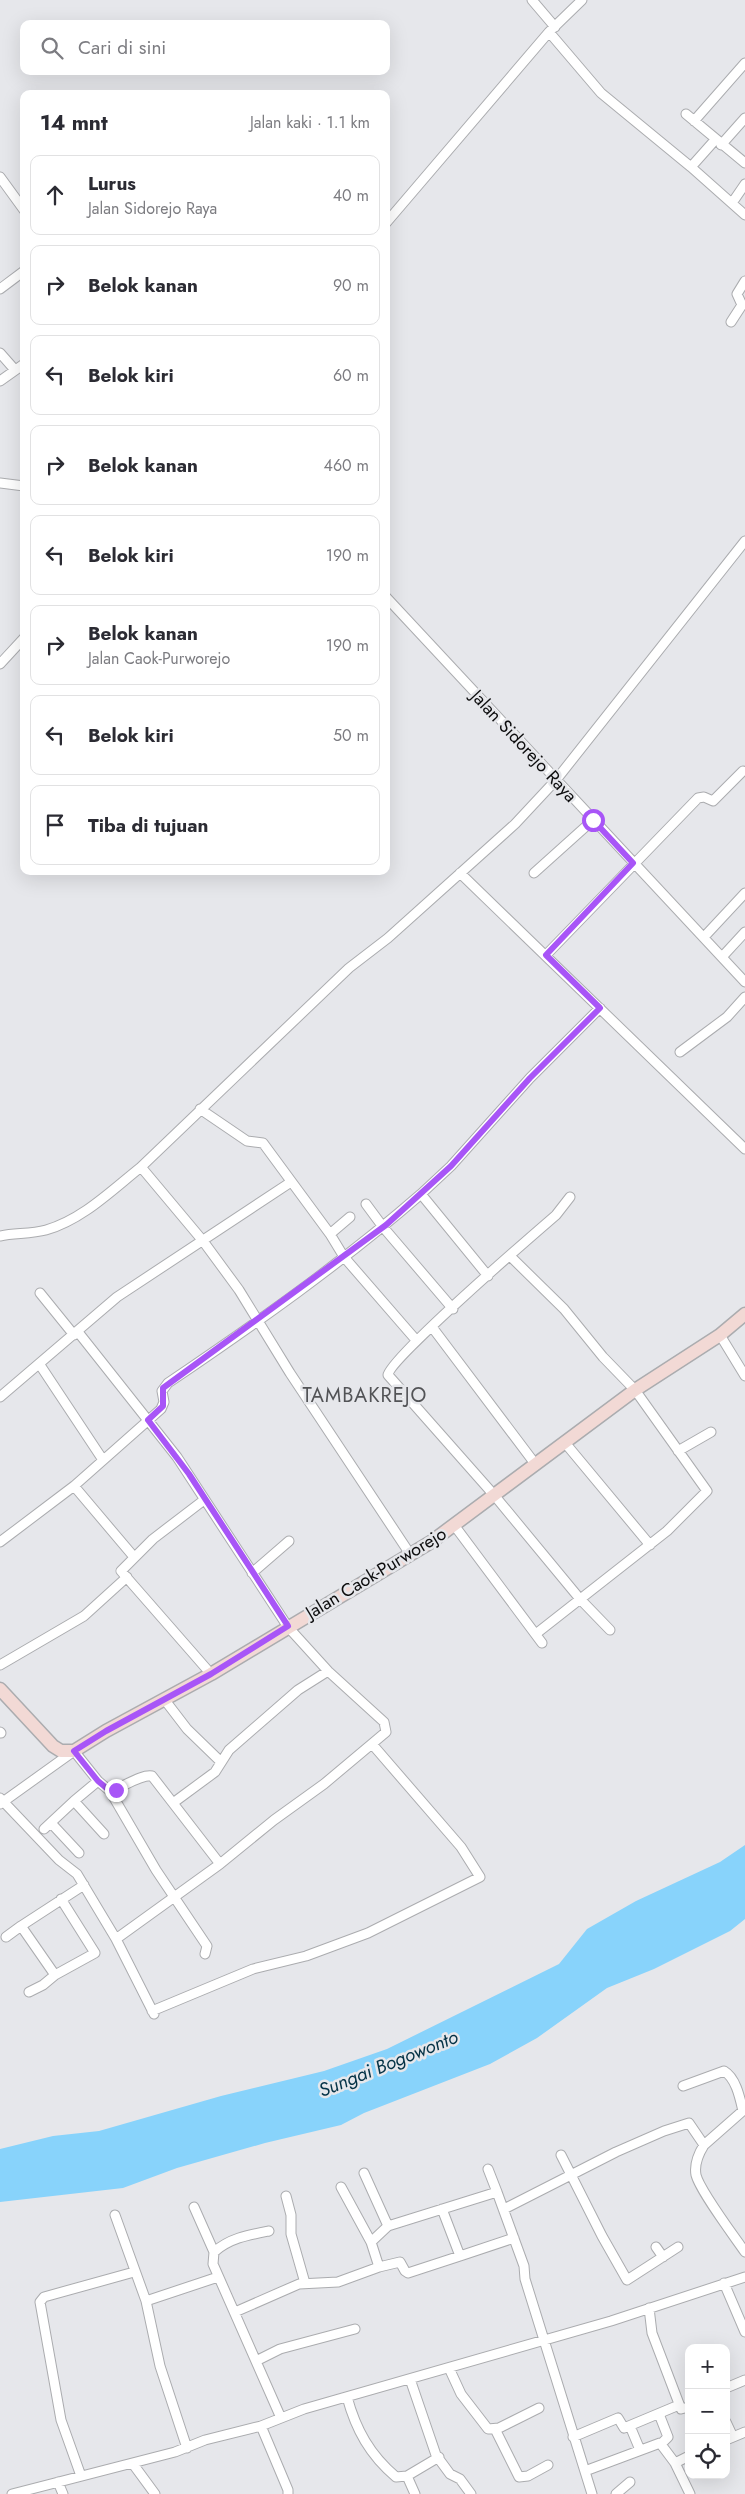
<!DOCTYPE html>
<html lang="id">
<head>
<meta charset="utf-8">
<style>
	:root { --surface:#fff; --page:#f2f2f3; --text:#2b2b33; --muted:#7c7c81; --line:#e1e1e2 }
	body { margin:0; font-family:Jost,sans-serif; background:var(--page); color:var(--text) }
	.controls { position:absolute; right:15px; bottom:15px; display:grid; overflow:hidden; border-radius:10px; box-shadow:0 5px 20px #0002 }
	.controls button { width:45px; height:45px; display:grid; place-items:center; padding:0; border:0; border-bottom:1px solid var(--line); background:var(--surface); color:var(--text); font:25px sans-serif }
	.stop { position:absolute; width:15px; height:15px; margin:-11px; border:4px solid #a855f7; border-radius:50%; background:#fff }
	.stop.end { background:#a855f7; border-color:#fff; box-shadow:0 1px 5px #0008 }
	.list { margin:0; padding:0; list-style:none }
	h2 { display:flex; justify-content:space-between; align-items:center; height:65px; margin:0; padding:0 20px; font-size:21px }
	h2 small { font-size:16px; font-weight:400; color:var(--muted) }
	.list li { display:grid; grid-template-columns:32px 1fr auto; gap:15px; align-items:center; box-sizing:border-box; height:80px; margin:0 10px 10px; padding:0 10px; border:1px solid var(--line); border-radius:10px }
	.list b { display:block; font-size:19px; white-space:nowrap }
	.list p { margin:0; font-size:16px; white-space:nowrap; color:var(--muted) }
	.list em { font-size:16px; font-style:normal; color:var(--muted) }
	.icon { flex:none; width:28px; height:28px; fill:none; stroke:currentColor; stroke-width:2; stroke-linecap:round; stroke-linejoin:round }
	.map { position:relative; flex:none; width:745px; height:2494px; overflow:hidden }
	.search { position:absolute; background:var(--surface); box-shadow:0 5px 20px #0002; left:20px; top:20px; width:370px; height:55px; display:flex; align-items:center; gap:12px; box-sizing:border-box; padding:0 18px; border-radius:10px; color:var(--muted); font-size:19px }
	.panel { position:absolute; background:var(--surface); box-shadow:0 5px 20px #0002; left:20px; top:90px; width:370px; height:785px; border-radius:10px }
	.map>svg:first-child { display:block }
	.water { fill:#88d3fb }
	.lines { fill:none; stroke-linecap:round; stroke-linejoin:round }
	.street-casing { stroke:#abacaf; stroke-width:11 }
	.secondary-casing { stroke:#abacaf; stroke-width:15 }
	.street { stroke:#fff; stroke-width:9 }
	.secondary { stroke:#f2d9d5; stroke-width:12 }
	.route { stroke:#a855f7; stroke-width:6 }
	.labels { text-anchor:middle; stroke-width:5; stroke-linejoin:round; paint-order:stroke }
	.street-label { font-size:18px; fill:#0d0d0e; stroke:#e6e7eb }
	.water-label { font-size:19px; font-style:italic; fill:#043246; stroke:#e6e7eb }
	.quarter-label { font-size:20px; letter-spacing:1px; fill:#525356; stroke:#e6e7eb }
</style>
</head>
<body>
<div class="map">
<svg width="745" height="2494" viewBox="0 0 745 2494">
	<rect width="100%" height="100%" fill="#e6e7eb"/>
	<path class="water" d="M745,1845v74l-15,12 -76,38 -47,19 -70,50 -47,26 -126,49 -23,12 -76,18 -88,25 -54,20 -123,14v-53l53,-13 46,-5 122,-35 103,-25 63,-22 172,-85 28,-35 49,-28 84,-39z"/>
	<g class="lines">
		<g class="street-casing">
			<path id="street" d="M532,0l23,27
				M549,32l52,61 90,74 54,48
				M686,114l59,49
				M694,121l51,-58
				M721,145l24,-27
				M691,167l24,-27
				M0,177l24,33
				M732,203l13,-19
				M386,223l163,-191 33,-32
				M0,289l24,-18
				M731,322l11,-17 -5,-11 8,-13
				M0,353l15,17
				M0,381l24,-17
				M0,483l24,3
				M386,597l359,385
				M0,664l24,-26
				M460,873l285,276
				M534,873l59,-53
				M704,937l41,-44
				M546,955l152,-157 6,-1 9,4 30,-30
				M722,957l23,-25
				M680,1052l47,-35 18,-20
				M200,1109l47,32 16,2 67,91 14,23 72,83
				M421,1194l30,-28 79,-88 70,-70
				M570,1197l-14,18c-22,19 -167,144 -168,160l106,120 86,104 30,31
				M366,1204l17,23 70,82
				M330,1234l20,-17
				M0,1236c15,-3 31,-2 46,-6 36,-10 66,-40 95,-63
				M510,1256l54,53 39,48 32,33 72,101 -40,40 -130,102
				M40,1293l34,42
				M432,1327l104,138
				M720,1335l25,41
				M40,1365l63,95
				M0,1397l117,-100 174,-115
				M566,1444l84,101
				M678,1451l33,-19
				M74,1486l60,71
				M204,1500l-51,39 -32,32 90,103
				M454,1525l88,118
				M0,1542l74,-56 87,-77 3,-7 -2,-11 6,-8c87,-59 174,-120 253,-189l67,82
				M410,1554l-120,-181 -51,-83 -36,-49 -62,-74 208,-199 39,-30 127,-114 41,-44 189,-239
				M252,1573l37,-32
				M0,1665l84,-49 43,-39
				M164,1699l23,30 33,32
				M0,1732l1,1
				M110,1791c12,-3 31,-17 42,-15l68,88
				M0,1798l59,62 18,14 39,65 104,-75 54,-44 50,-36 62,-52 -2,-10 -56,-51 -40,-44 -111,-170 -99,-125
				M74,1801l24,-20
				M173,1803l42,-31 14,-22 69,-60 30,-19
				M0,1804l74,-53 24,30 12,10 46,79 51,76 -2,8
				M51,1823l28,30
				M44,1829l30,-28 30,33
				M6,1937l15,-11
				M116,1939l38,75
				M55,1975l40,-22 -34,-54
				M29,1992l14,-7 12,-10 -34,-49 63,-41
				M152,2011l101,-42 53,-13 62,-23 112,-56 -19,-30 -89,-103
				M683,2086l41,-15c12,7 16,27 19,40
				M704,2145l41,-36
				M561,2155l41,81 25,44 51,-33
				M488,2169l9,23
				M364,2173l24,53
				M286,2196l5,19v19l14,49
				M194,2207l20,45
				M442,2209l18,47 54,-18
				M504,2209l112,-57 48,-21 25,-8 15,22c-5,8 -10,19 -8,30 4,16 38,61 49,77
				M115,2215l31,86 14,65 27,82
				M269,2231c-21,4 -39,7 -55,21l-1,12 68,154
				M371,2242l17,-16 109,-34 27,74 1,13 67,215
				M656,2247l7,10
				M379,2267l21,-5 5,9 3,2 52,-17
				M724,2283l21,49
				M146,2301l72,-24
				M649,2308l3,25 29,76 8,-2
				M235,2312l64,-28 39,-2 41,-15 -8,-25 -30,-55
				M256,2361l24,-12 75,-20
				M449,2368l12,26 27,35 11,-1 40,-20
				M410,2379l26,76 14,19 10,5 11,15
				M726,2388l19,-8
				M347,2397c9,33 23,58 49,80l11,-1 32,-19
				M659,2414l9,23 -7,7
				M726,2422l7,15
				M261,2426l27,64v4
				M630,2426l10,24
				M495,2429l24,48 9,-1 20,-11
				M573,2437l45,-19 6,10 55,-23
				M726,2440l19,-8
				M675,2463l14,-7
				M133,2464l22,30
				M585,2471l75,-28 15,20 15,31
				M81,2476l-20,-56 -21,-118 4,-5 90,-25
				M407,2476l8,18
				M58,2482l5,12
				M12,2494l163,-42 30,-12 56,-14 43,-17 307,-88 134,-44
				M616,2494l14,-12"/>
		</g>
		<g class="secondary-casing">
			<path id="secondary" d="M0,1689l53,57 8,5h13l32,-20 105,-57 220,-132 204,-152 85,-55 25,-21"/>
		</g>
		<use href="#street" class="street"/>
		<use href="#secondary" class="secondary"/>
	</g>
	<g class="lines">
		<path class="route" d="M116,1790l-6,1 -12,-10 -24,-30 32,-20 105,-57 77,-48 -99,-152 -41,-54 15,-14v-18l223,-163 65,-59 79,-88 70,-70 -54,-53 87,-92 -40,-43"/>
	</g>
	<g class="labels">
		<g class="street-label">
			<text transform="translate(524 746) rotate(47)" y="6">Jalan Sidorejo Raya</text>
			<text transform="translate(376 1573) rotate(-31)" y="6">Jalan Caok-Purworejo</text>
		</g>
		<g class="water-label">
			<text transform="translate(388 2063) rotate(-22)" y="7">Sungai Bogowonto</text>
		</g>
		<g class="quarter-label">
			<text x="365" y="1402">TAMBAKREJO</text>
		</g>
	</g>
</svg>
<div class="controls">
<button>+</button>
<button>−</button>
<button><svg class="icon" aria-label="locate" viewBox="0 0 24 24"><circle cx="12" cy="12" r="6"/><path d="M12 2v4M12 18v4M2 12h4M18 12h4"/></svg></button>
</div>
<div class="stop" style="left:593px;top:820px"></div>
<div class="stop end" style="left:116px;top:1790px"></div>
<div class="search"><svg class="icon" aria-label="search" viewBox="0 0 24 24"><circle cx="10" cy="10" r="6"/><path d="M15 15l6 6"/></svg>Cari di sini</div>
<section class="panel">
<h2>14 mnt<small>Jalan kaki · 1.1 km</small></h2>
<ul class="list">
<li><svg class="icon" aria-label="ahead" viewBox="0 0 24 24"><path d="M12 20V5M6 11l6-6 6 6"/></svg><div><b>Lurus</b><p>Jalan Sidorejo Raya</p></div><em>40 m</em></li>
<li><svg class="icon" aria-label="right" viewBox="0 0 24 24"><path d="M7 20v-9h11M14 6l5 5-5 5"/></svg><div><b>Belok kanan</b></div><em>90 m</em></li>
<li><svg class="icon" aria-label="left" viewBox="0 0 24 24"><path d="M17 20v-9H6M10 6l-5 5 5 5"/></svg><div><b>Belok kiri</b></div><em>60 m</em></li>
<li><svg class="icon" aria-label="right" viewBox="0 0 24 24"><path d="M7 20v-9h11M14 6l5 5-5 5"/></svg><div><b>Belok kanan</b></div><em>460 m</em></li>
<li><svg class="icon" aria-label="left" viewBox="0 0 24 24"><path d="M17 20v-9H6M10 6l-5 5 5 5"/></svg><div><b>Belok kiri</b></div><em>190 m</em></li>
<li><svg class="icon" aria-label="right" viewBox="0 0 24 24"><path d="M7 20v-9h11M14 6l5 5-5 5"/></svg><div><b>Belok kanan</b><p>Jalan Caok-Purworejo</p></div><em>190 m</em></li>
<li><svg class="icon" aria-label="left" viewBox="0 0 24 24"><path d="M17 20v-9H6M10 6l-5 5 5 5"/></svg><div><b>Belok kiri</b></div><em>50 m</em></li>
<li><svg class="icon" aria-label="arrive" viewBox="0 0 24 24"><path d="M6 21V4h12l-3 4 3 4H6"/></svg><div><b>Tiba di tujuan</b></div></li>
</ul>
</section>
</div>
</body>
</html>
